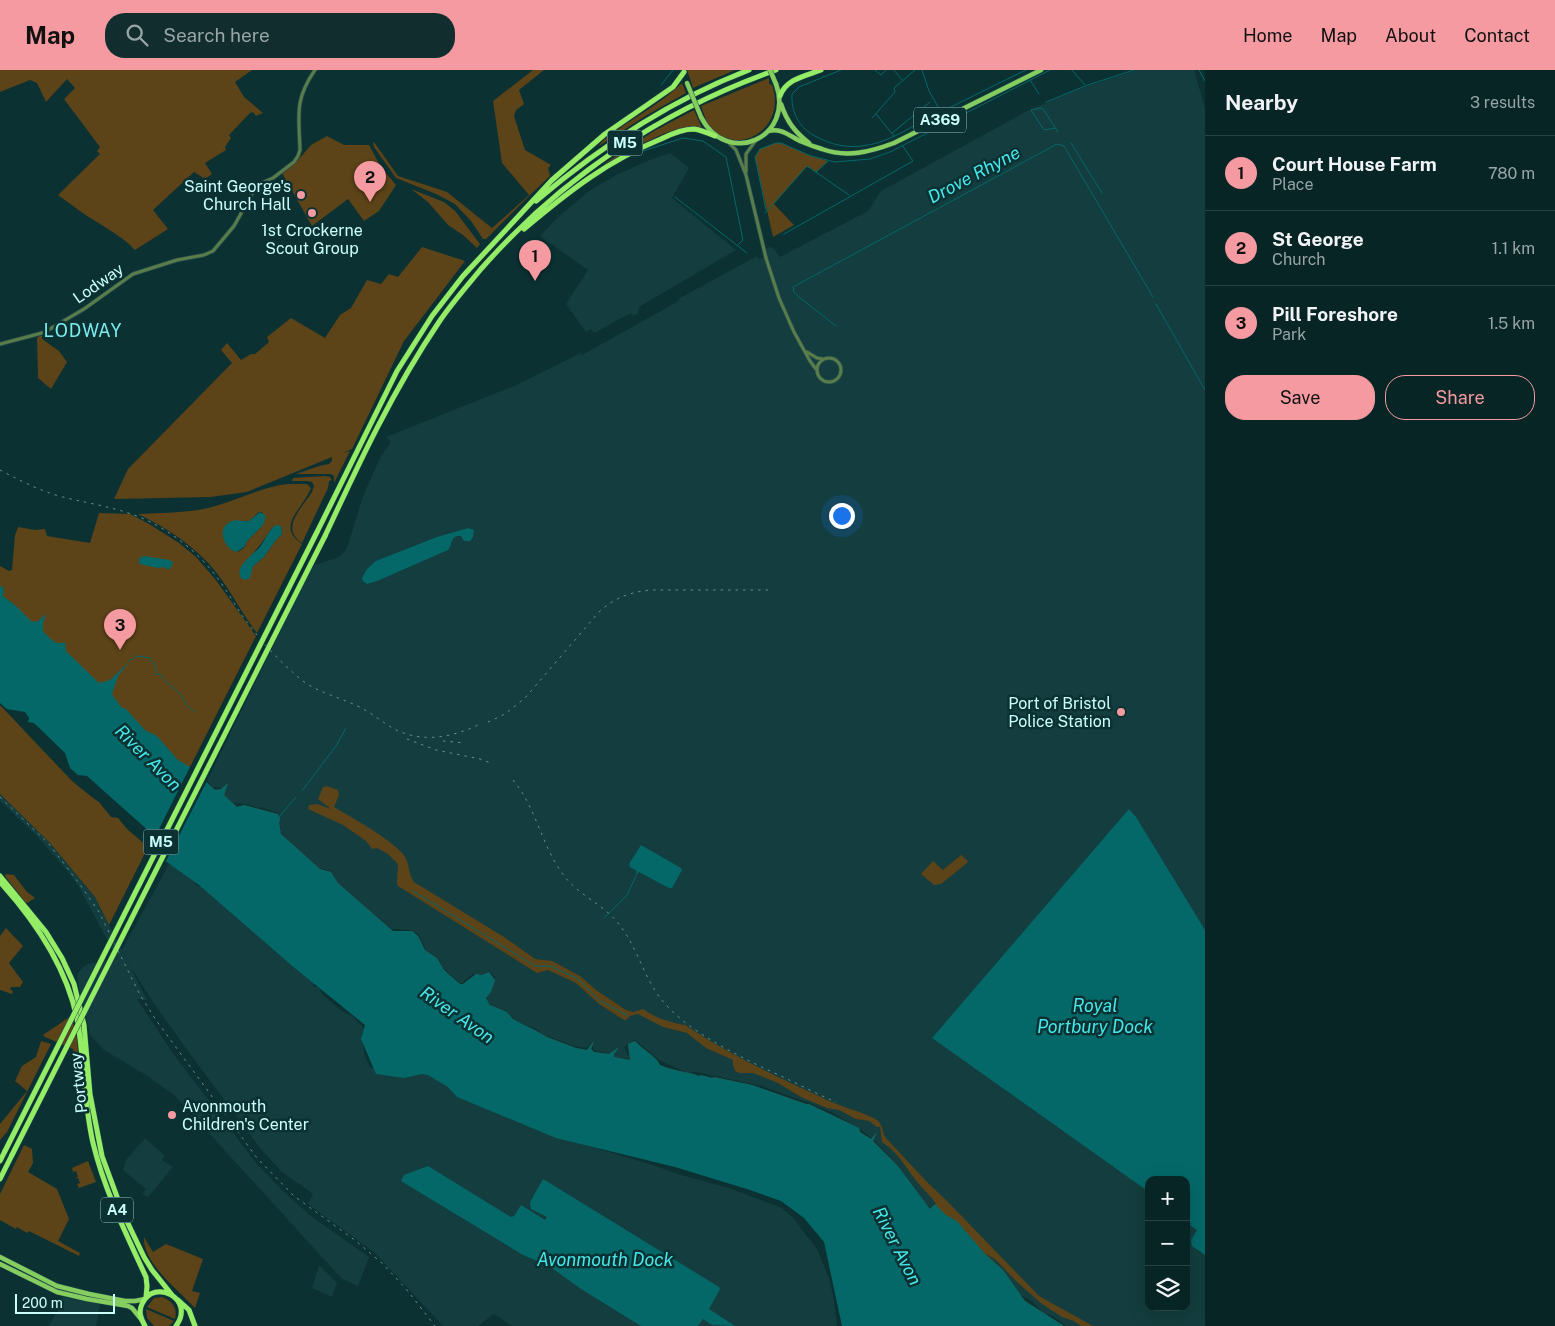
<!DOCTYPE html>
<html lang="en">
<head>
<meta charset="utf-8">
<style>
	:root { --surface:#082526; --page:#112d2e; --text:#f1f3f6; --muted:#98a5a7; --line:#294243; --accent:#f49aa0 }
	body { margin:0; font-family:"Public Sans",sans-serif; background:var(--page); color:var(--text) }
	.controls { position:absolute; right:15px; bottom:15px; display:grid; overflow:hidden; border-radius:10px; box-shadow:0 5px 20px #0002 }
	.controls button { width:45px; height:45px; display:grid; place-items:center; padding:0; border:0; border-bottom:1px solid var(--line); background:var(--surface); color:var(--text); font:25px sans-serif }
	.scale { position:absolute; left:15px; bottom:12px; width:100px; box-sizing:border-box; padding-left:5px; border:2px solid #cafefd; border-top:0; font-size:14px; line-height:18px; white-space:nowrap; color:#cafefd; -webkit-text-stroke:4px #0b3132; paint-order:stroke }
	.you { position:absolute; left:841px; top:445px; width:18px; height:18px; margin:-12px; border:4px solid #fff; border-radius:50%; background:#1a73e8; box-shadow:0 0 0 8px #1a73e833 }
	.badge { display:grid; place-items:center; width:32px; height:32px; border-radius:50%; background:var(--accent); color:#111; font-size:16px; font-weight:700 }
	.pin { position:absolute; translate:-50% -41px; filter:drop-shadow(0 1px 2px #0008) }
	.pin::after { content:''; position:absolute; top:26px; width:18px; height:15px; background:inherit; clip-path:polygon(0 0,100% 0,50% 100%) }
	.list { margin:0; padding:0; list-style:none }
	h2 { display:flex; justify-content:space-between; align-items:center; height:65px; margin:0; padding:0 20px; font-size:21px }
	h2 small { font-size:16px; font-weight:400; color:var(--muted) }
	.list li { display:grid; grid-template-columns:32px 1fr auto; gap:15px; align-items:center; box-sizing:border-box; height:75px; padding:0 20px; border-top:1px solid var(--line) }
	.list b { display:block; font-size:19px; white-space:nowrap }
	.list p { margin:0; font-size:16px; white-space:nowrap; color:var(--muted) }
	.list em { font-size:16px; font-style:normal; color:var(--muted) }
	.actions { display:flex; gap:10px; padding:15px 20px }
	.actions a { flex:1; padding:11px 0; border:1px solid var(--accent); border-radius:20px; text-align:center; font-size:18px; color:var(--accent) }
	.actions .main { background:var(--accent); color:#111 }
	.icon { flex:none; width:28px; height:28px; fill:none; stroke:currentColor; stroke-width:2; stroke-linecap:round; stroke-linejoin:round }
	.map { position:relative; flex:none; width:1205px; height:1256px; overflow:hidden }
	header { display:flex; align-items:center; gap:30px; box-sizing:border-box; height:70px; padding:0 25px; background:var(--accent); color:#111 }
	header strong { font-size:24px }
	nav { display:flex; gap:28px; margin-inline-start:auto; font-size:18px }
	.search { width:350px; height:45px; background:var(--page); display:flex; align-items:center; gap:12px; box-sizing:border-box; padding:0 18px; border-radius:20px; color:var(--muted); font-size:19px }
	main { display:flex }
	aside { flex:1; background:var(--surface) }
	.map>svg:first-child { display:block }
	.built { fill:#133d3e; fill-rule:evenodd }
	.green { fill:#5d4318; fill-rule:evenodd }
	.water { fill:#046869 }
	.pier { fill:#0b3132 }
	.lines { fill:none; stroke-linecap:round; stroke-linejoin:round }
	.stream { stroke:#046869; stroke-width:1 }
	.minor-casing { stroke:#264e4e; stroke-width:4.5 }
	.major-casing { stroke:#264e4e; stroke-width:5.5 }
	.highway-casing { stroke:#264e4e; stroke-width:6 }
	.minor { stroke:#597c49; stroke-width:3 }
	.major { stroke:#84cd5e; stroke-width:4.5 }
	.highway { stroke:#94ed65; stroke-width:5 }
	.rail { stroke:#639090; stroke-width:1; stroke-dasharray:2.5 5; stroke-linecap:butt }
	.major-bridge-casing { stroke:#264e4e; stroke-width:5.5; stroke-linecap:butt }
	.highway-bridge-casing { stroke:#264e4e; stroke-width:6; stroke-linecap:butt }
	.major-bridge { stroke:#84cd5e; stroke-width:4.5 }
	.highway-bridge { stroke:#94ed65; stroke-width:5 }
	.poi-dot { fill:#f49aa0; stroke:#0b3132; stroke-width:2 }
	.labels { text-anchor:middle; stroke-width:5; stroke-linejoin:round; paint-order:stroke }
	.shield { fill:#0b3132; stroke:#91c0c0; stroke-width:1 }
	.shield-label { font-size:15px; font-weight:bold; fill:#cafefd }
	.poi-label { font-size:16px; fill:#cafefd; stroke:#0b3132; text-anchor:end }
	.street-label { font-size:16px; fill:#cafefd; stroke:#0b3132 }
	.water-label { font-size:18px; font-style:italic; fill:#45e7e9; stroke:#0b3132 }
	.neighbourhood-label { font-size:18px; letter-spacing:1px; fill:#7bedee; stroke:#0b3132 }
</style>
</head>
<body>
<header>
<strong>Map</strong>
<div class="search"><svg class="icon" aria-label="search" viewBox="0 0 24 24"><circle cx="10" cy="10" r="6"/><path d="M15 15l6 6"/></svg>Search here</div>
<nav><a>Home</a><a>Map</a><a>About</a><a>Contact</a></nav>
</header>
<main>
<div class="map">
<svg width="1205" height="1256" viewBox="0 0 1205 1256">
	<rect width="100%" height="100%" fill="#0b3132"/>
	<path class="built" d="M1137,0h57l11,38v1218h-139l-13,-10 -10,-3 -10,-11 -12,-7 -83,-78 -16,-19 -24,-33 -25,-26 -12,-9 -28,-17 -24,-10 -48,-17 -65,-14 -9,1 -28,-13 -24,-20 -11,7 6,12 -22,-3v-3l-14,-2 -2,-6 -6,3 -13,-2 -31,-12 -9,-7 -8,-1 -11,-7 -7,-8 -13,-4 -7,-6v-5l4,-5 4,-14 -6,-6 -5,3h-11l-12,10 -17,-15 -7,-12 -11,-7 -8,-16 -7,-4 -19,-1 -54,-46 -7,-12 -12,-3 -28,-25 -9,-9 -3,-10v-11l-19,-6 -1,1 -14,-4 -13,-1 -7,-6 -4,-9 -8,-1 -6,-6 103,-210 5,-6 24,-8 8,-9 16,-52 18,-40 10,-14 -5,-5 128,-51 67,-33 1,2 95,-53 3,-4 77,-42 1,3 5,-1 -1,-6 7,-5 4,1 7,9 88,-46 13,-20 146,-80 46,-20zM1149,1110h37v127h-37z
		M670,83l19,15 -17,30 64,52 -97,57 -1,6 -4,3 -3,-3 -37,20 -3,-4 -5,3 -20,-28 22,-34 -48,-34 16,-17 33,-28 29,-17 32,-14z
		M0,724l50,49 45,54 52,103 -10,-1 35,53 84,111 29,30 26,23 58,41 -11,29 -16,-7 -168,-184 -28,-20 -42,-25 -14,-15 -13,-57 1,-5 5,-6 5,-3 29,-6 -38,-71 -10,-14 -32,-37 -37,-35z
		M169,794l9,2 14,12 5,8h8l109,96 -1,5h6l2,6 21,18 10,5 11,11 1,3 -2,4 1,12 2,11 5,10 19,7 35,-4 128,65 101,30 25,9 54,15 50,19 12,11 23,30 12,29 5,22 3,26h-325l-18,-12 -16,12h-35l-68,-73 -67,-49 5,-10 -31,-22 -22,-24 -75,-101 -30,-42 -24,-37 -9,-18z
		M145,1068l20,18 -3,4 11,7 -25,30 -6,-3 4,-5 -23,-19 3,-10z
		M319,1195l18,18 -5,14 -20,-9z
		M62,1227l38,7 -4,22h-48l10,-15z"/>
	<path class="green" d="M0,0h252l-17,12 9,15 19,16 -7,3 -3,-4 -3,1 -21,22 2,3 -6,9 1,3 -21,13 7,11 -7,5 -11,-7 -41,38 15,19 -33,21c-11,-12 -24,-19 -38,-28 -14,-8 -26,-18 -39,-27l42,-41 -3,-3 3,-4 -36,-48 11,-11 -8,-9 -21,23 -9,-19 -7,-3 -30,12z
		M533,0h11l-25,20 5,14 -8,6 -2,6 11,34 26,15 -3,3 2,8 -20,19 -44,44h-3l-12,-18 -16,-17 -19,-10 -40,-16 -22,-31 -1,-4 1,-1 24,34 49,16 45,36 37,-33 -27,-32 -9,-62z
		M687,0h48l-42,18z
		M769,8v6l3,1c15,41 -31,74 -61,43 -5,-6 -7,-14 -10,-22z
		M682,13l4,10 -39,22 -48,31c3,-6 11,-11 17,-15 22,-16 47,-29 66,-48z
		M694,40l8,18c-33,-6 -69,24 -98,36l50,-33z
		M327,66l17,9h25l12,22 15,18 -17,26 -15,10 -16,-22 -36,27 -30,-53 16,-13 13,-15z
		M776,73h5l30,13 17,5 -12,11 -9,-6 -33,38 20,21 -21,12 -18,-80 5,-8z
		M411,119l33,13 11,9 25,33 -3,4 -14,-13 -15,-10 -20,-23z
		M422,177l43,14 -61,80 -52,108 -9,4 7,-2 -16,32v-7l-3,-2h-35l23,-8 10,-2 3,-3v-4l-85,35 -37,5 -96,2 14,-30 104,-106 -11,-13 6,-7 14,17 10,-6h4l14,-12 -2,-5 24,-19 34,20 15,-23 11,-7 16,-28 14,4 8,-10 9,3z
		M39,266h3v3l17,12 8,11 -16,27 -13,-11 -1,-40z
		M325,406l5,1 2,3 -3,1 -1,7 -26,55c-22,-15 -1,-34 10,-51l2,-6 -2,-4 -5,-1h-15l1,-3z
		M288,414h19l4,4c-8,21 -36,38 -9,56l-45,89c-15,-19 -26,-42 -41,-61 -21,-26 -49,-44 -78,-58 24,-1 51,-1 74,-7 26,-7 49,-20 76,-23zM259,442h3l1,13 -16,16 -3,7 -7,4 -7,-29 6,-2h13zM281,456l1,8 -7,7 -11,16 -11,9 -5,13 -7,-1v-10l2,-3 17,-20 12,-17z
		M99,443l31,1 19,10 30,19 17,14 19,22 41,57 -66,131 25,23 6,-1 7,-6 -4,12 13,12 7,-2 34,9 2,5 -1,4 2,11 39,35 11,3 7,11 55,48h19l6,5 7,14 12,8 7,12 16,14h3l13,-10 6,1 7,-3 6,8 -4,12 -5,6 1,4 3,3 17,7 6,7 10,6 10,4 14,8 29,11 11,2 7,-9 -3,8 3,3 15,2 10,-7 -5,7v3l16,3 -2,-16 7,-3c6,7 23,17 25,24 13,6 26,6 39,11l2,-1 11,3 2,-1 38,8 54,19h3l50,24 1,4 11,7 6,-7 -4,9 25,25 32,43 6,-5c-5,-8 -12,-14 -18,-21 -13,-16 -18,-29 -36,-41l-2,-15h-3l-8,-6 -13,-2 -17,-9 -12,-2 -26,-11 -23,-14 -17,-7 -8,-3h-13l-5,-2 -2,-6v-5l-27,-12 -19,-15 -24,-6 -25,-13 -8,2 -4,4h-2l-25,-16 -23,-21 -28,-13 -11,3 -139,-87 -1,-3 1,-19 -10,-10 -11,-6 -5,1 -6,-8 -23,-16 -35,-16 1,-4 8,-1 14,5 -13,-10 5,-12 4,-1 11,4 1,5 -5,12c20,12 54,30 69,47 7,8 5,20 11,28l90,55 31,22 17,2 28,15 16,14 30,20 7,2 10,-3c13,9 25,13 41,16v-1c45,31 94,53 143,76 12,6 42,14 50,20 6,5 5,11 8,17l43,46 20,19 91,94 54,30h-12l-7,-5 -12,-4 -20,-13 -25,-22 -21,-22 -11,-7 18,17 22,31 39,25 -142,-55 -372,-214 -432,-325 -8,-50 -20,9 -90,-70v-55l9,5 3,-1 3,-35 3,-8 17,3 10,-1 2,7 43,7z
		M0,635l72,76 21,17 6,4 12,15 7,1 9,11 21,18 -39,78 -14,-28 -45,-54 -50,-49z
		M961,785l7,6 -1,2 -26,21 -7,1 -13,-11 12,-13 10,9z
		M6,804l8,1 13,17 8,6 -8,5 -2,-1 -20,-26z
		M6,858l17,18 -14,17 14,19 -3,5h-9l-1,2 3,2 -1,3 -12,-4v-54z
		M71,946l6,22 2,29 -2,1 -4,-19 -28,-12 -2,-2z
		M41,971l10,3 -44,88 -7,8v-16l27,-33 -12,-10 7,-15 14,-9z
		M24,1075l8,4 1,14 -5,9 29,17 12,30 -11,22 22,12 -1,3 -50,-25 -2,2 -10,-6 -1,2 -16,-9v-26z
		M88,1091l8,21 -17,6 -2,-4 3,-1 -2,-5h-3l3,-1 -2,-6 -3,1 -1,-4z
		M144,1167l9,15 13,-8 37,15 -11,32 8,2 -5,15c-16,-17 -53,-46 -51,-71z
		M162,1227c10,4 16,11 13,22l-28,-12 7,-9z
		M146,1239l28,12 -5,5h-15l-7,-8z"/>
	<path class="water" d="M260,442l6,4 -3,9 -16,16 -3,6 -8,5c-13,-4 -20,-25 -4,-31 6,-2 11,1 17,0z
		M276,455l5,1 1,8 -7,7 -11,16 -11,9 -3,12 -5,2 -4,-2c-7,-12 12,-23 19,-31 5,-7 9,-18 16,-22z
		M468,458l6,2 -1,7 -3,4h-6l-3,-5c-11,-1 -8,8 -13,14l-71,31 -10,3 -4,-3 -1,-3 5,-9 9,-8 61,-24z
		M145,486c10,2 17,2 27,5l1,2 -3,6h-3l-3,-2 -6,1 -19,-4v-6z
		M0,516l3,1 1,5 -1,4 13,10 16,16 6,-1 8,-7 -3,10v7c6,6 13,16 22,11l1,9 33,32 11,-3 20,-19 -12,15 -6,18 9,13 5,2 19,21 12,6 21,24 12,7 25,23 6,-1 7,-6 -4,12 13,12 7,-2 34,9 2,5 -1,4 2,11 39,35 11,3 7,11 55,48h19l6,5 7,14 12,8 7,12 16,14h3l13,-10 6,1 7,-3 6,8 -4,12 -5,6 4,7 17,7 6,7 11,6 9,4 14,8 29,11 11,2 7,-9 -3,8 3,3 15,2 10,-7 -5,7v3l16,3 -2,-16 7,-3c6,7 23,17 25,24 13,6 26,6 39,11l2,-1 11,3 2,-1 38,8 54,19h3l50,24 1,4 11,7 6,-7 -4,9 25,25 32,43 5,-5 11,11 11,6 29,34 17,15 22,31 39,25h-222l-18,-84 -20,-24 -23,-17 -31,-11 -75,-23 -119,-29 -99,-41 -9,-10 -20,-12 -6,-1 -18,4 -28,-4 -15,-35 4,-14 -74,-60 -92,-80 -35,-25 -14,-19 1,-8 -64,-57 -9,-1 -8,-7 -5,-15 -31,-30 -6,-1 1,-4 -4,-6 -18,-3 -7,-6z
		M1129,739l7,8 69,113v325l-13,-9 -1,-6 6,-10 -7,-5 1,-2 -5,-4v-39h-37v12l-217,-154z
		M641,775l40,23 1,2 -10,18h-3l-30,-16 -4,4 2,-5 -7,-4 -1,-3z
		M428,1096l83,51 3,-1 7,-11 24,15 2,-3 -16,-8 -1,-7 13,-23 176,108 1,2 -11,20 26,17 -23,-1 -9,-6 -5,7h-57l-60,-37 -32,-23 -26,-11 -122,-74 3,-6z"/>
	<path class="pier" d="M191,695l17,14 -43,84 -14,-18z"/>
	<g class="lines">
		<path class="stream" d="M841,0l-42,17 -7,7c-1,17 6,32 21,41 18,10 34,14 55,10 19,-3 38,-15 55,-24 34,-17 68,-34 103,-51
			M875,0l6,5 5,-5
			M894,0l8,10
			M922,0l7,21 12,21
			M1072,0l13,15
			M1199,0l6,11
			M1030,10l9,14
			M661,15l12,-15
			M1046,32l39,-16 49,-16
			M876,44l18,22
			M872,48l23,-26 -1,-4 21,-18
			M1055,58l-11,2 -13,-20 10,-2 2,1 15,23
			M892,63l38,-31
			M1071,73l31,50
			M637,83l46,-15 20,3 23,16 17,83 -5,5
			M816,102l12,-11
			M675,127l72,56
			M766,140l-11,-53 5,-8 16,-6h5l30,13 24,6 35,-3 20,-7 160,-82
			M765,143l42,-47 42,29
			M784,164l129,-73 -11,-16
			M1156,234l49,86
			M836,256l-37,-29 -5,-5 -1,-5 264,-143 7,2 89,151
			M129,591l9,-5 12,2 6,10v6l5,1c3,6 10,10 15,15 9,8 7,15 19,22
			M302,721l34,-45 10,-18
			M279,747l17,-20
			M413,821l122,75h15l28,13 21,21 29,16
			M604,848l23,-23 9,-19"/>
		<g class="minor-casing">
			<path id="minor" d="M728,72l8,8 10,25 20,83 13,40 15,34 16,29 6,8
				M746,102v-18l10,-14
				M0,274l42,-11 8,-4 34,-20 49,-35 44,-14 27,-5 9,-4 21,-25 23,-41 16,-7 21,-16 4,-6 2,-6c-1,-34 -6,-50 15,-80
				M807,282l10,6 6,1
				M817 300a12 12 0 1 1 24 0a12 12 0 1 1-24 0Z"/>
		</g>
		<g class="major-casing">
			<path id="major" d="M781,34c6,18 14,28 28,39
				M701,47c26,51 94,21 75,-33
				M768,61c14,-3 20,4 32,10 7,3 15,6 22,8 25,9 48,3 72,-6l147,-73
				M0,1187l57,29 32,8 36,7h10l10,-2
				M0,1194l57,28 30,7 41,7 4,2 9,11"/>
		</g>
		<g class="highway-casing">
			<path id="highway" d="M780,26c6,-17 25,-20 41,-26
				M536,131c64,-54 134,-101 213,-131
				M524,159c44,-37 83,-68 137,-90 10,-5 21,-10 33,-10 7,1 14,4 21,7
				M317,462l80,-161 35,-55 31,-40 89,-96 53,-46 68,-47 11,-15
				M325,466c34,-73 68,-146 114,-214 12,-18 28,-36 42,-53 80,-91 181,-159 295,-199
				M0,806l46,56 16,26 12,26 10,41 6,69 12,62 21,57 21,44 8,13 20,25
				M0,812c39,43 74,96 80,156 4,35 5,70 13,105 11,46 33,91 53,134l1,9 -1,12
				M0,1091l5,-10
				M0,1109l12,-24
				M178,1230l11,10 6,16
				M145,1256c-4,-7 -7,-14 -3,-22 12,-27 54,-5 34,22"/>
		</g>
		<use href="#minor" class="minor"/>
		<use href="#major" class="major"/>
		<use href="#highway" class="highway"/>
		<path class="rail" d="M0,400c19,10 38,20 59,26 38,10 70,12 104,33 23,14 43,32 58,54 8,11 15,24 23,35 15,21 34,42 54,59 19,17 45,20 67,33 10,6 19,13 29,19 28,14 56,9 84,-4
			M488,652l17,-8 20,-16 74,-86c15,-14 31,-20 52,-22h120
			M407,669l29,11 44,9 13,5
			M443,671l22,2
			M513,710c23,27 28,64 49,93 15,22 40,30 56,50 19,23 25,53 43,76 28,35 84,60 124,79 17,8 34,17 51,24
			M0,727l49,47 32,42 18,26 41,83 16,25 101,138 37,38 62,45 27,23 24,26 28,36"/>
		<g class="major-bridge-casing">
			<path id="major-bridge" d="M770,0l6,14
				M687,13l14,34"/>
		</g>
		<g class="highway-bridge-casing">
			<path id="highway-bridge" d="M5,1081l312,-619
				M12,1085l313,-619"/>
		</g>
		<use href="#major-bridge" class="major-bridge"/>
		<use href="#highway-bridge" class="highway-bridge"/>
	</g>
	<g class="poi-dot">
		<circle cx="301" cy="125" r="5"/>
		<circle cx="312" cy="143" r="5"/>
		<circle cx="1121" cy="642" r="5"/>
		<circle cx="172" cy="1045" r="5"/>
	</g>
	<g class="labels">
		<g class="shield">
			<rect x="914" y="37.5" width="52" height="25" rx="4"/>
			<rect x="607.5" y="60.5" width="35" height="25" rx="4"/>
			<rect x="143.5" y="759.5" width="35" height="25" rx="4"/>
			<rect x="101" y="1127.5" width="32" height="25" rx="4"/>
		</g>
		<g class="shield-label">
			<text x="940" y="55">A369</text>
			<text x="625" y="78">M5</text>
			<text x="161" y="777">M5</text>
			<text x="117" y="1145">A4</text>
		</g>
		<g class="poi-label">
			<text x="291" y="122">Saint George's<tspan x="291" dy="18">Church Hall</tspan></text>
			<text x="312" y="166" text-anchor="middle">1st Crockerne<tspan x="312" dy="18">Scout Group</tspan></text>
			<text x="1111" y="639">Port of Bristol<tspan x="1111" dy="18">Police Station</tspan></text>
			<text x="182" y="1042" text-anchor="start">Avonmouth<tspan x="182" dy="18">Children's Center</tspan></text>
		</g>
		<g class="street-label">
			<text transform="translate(98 213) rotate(-35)" y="6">Lodway</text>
			<text transform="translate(78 1013) rotate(-96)" y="6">Portway</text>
		</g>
		<g class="water-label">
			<text transform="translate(974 105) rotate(-28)" y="6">Drove Rhyne</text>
			<text transform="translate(148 688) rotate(45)" y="6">River Avon</text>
			<text x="1095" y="942">Royal<tspan x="1095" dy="21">Portbury Dock</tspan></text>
			<text transform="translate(457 945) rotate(35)" y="6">River Avon</text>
			<text transform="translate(897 1176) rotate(63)" y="6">River Avon</text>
			<text x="605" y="1196">Avonmouth Dock</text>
		</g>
		<g class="neighbourhood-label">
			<text x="83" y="267">LODWAY</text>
		</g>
	</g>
</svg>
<div class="controls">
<button>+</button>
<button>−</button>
<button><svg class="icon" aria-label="layers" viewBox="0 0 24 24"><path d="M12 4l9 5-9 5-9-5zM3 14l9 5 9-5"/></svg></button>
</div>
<div class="scale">200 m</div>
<div class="you"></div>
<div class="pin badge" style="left:535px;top:211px">1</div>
<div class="pin badge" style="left:370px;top:132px">2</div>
<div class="pin badge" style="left:120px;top:580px">3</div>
</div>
<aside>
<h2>Nearby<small>3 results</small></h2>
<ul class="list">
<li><span class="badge">1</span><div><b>Court House Farm</b><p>Place</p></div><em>780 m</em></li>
<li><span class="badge">2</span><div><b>St George</b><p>Church</p></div><em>1.1 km</em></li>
<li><span class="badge">3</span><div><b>Pill Foreshore</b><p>Park</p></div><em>1.5 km</em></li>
</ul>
<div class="actions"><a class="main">Save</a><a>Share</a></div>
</aside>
</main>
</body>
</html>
